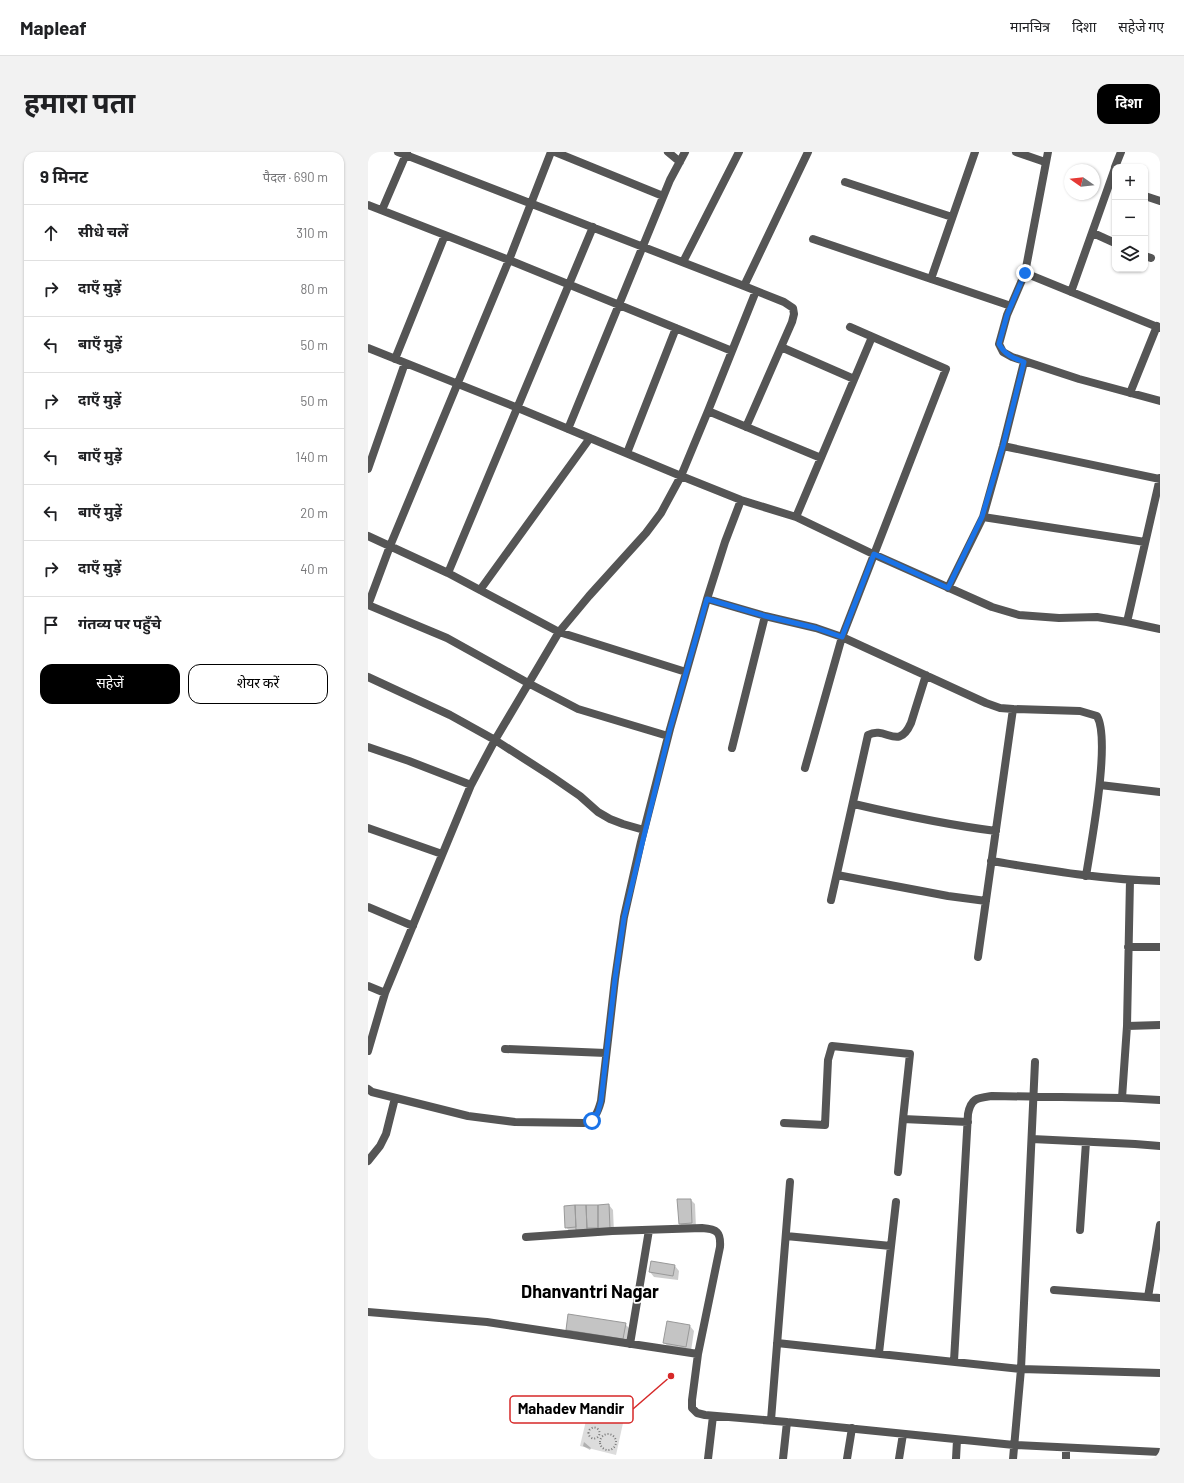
<!DOCTYPE html>
<html lang="hi">
<head>
<meta charset="utf-8">
<style>
	:root { --surface:#fff; --page:#f2f2f2; --text:#202124; --muted:#757577; --line:#e0e0e0; --accent:#000 }
	body { margin:0; font-family:Barlow,"Noto Sans Devanagari",sans-serif; background:var(--page); color:var(--text) }
	.controls { position:absolute; right:12px; top:12px; display:grid; overflow:hidden; border-radius:8px; box-shadow:0 1px 3px #0004 }
	.controls button { width:36px; height:36px; display:grid; place-items:center; padding:0; border:0; border-bottom:1px solid var(--line); background:var(--surface); color:var(--text); font:20px sans-serif }
	.compass { position:absolute; left:696px; top:12px; width:36px; height:36px; border-radius:50%; background:var(--surface); box-shadow:0 1px 3px #0004; rotate:284deg }
	.stop { position:absolute; width:12px; height:12px; margin:-9px; border:3px solid #1a73e8; border-radius:50%; background:#fff }
	.stop.end { background:#1a73e8; border-color:#fff; box-shadow:0 1px 4px #0008 }
	.list { margin:0; padding:0; list-style:none }
	h2 { display:flex; justify-content:space-between; align-items:center; height:52px; margin:0; padding:0 16px; font-size:17px }
	h2 small { font-size:13px; font-weight:400; color:var(--muted) }
	.list li { display:grid; grid-template-columns:26px 1fr auto; gap:12px; align-items:center; box-sizing:border-box; height:56px; padding:0 16px; border-top:1px solid var(--line) }
	.list b { display:block; font-size:15px; white-space:nowrap }
	.list em { font-size:13px; font-style:normal; color:var(--muted) }
	.actions { display:flex; gap:8px; padding:12px 16px }
	.actions a { flex:1; padding:9px 0; border:1px solid var(--accent); border-radius:12px; text-align:center; font-size:14px; color:var(--accent) }
	.actions .main { background:var(--accent); color:#fff }
	.icon { flex:none; width:22px; height:22px; fill:none; stroke:currentColor; stroke-width:2; stroke-linecap:round; stroke-linejoin:round }
	.map { position:relative; flex:none; width:792px; height:1307px; overflow:hidden; border-radius:12px }
	header { display:flex; align-items:center; gap:24px; box-sizing:border-box; height:56px; padding:0 20px; background:var(--surface); border-bottom:1px solid var(--line) }
	header strong { font-size:19px }
	nav { display:flex; gap:22px; margin-inline-start:auto; font-size:14px }
	.intro { display:flex; align-items:center; justify-content:space-between; box-sizing:border-box; height:96px; padding:0 24px }
	h1 { margin:0; font-size:28px }
	.button { padding:10px 18px; border-radius:12px; background:var(--accent); color:#fff; font-size:14px; font-weight:700 }
	main { display:flex; gap:24px; padding:0 24px }
	aside { flex:1; background:var(--surface); border-radius:12px; box-shadow:0 1px 3px #0004 }
	.map>svg:first-child { display:block }
	.green { fill:#dcdcdc }
	.shadow { fill:#0003 }
	.building { fill:#c4c4c4; stroke:#999 }
	.lines { fill:none; stroke-linecap:round; stroke-linejoin:round }
	.path { stroke:#777; stroke-width:2; stroke-dasharray:1 2; stroke-linecap:butt }
	.minor { stroke:#555; stroke-width:8 }
	.route { stroke:#1a73e8; stroke-width:5 }
	.labels { text-anchor:middle; stroke-width:3.5; stroke-linejoin:round; paint-order:stroke }
	.district-label { font-size:18px; font-weight:bold; fill:#000; stroke:#fff }
	.leader { fill:none; stroke:#d62828; stroke-width:1.5 }
	.callout-dot { fill:#d62828; stroke:#fff; stroke-width:1.5 }
	.callout { fill:#fff; stroke:#d62828; stroke-width:1.5 }
	.callout-label { font-size:15px; text-anchor:middle; font-weight:bold; fill:#000 }
</style>
</head>
<body>
<header>
<strong>Mapleaf</strong>
<nav><a>मानचित्र</a><a>दिशा</a><a>सहेजे गए</a></nav>
</header>
<div class="intro"><h1>हमारा पता</h1><a class="button">दिशा</a></div>
<main>
<aside>
<h2>9 मिनट<small>पैदल · 690 m</small></h2>
<ul class="list">
<li><svg class="icon" aria-label="ahead" viewBox="0 0 24 24"><path d="M12 20V5M6 11l6-6 6 6"/></svg><div><b>सीधे चलें</b></div><em>310 m</em></li>
<li><svg class="icon" aria-label="right" viewBox="0 0 24 24"><path d="M7 20v-9h11M14 6l5 5-5 5"/></svg><div><b>दाएँ मुड़ें</b></div><em>80 m</em></li>
<li><svg class="icon" aria-label="left" viewBox="0 0 24 24"><path d="M17 20v-9H6M10 6l-5 5 5 5"/></svg><div><b>बाएँ मुड़ें</b></div><em>50 m</em></li>
<li><svg class="icon" aria-label="right" viewBox="0 0 24 24"><path d="M7 20v-9h11M14 6l5 5-5 5"/></svg><div><b>दाएँ मुड़ें</b></div><em>50 m</em></li>
<li><svg class="icon" aria-label="left" viewBox="0 0 24 24"><path d="M17 20v-9H6M10 6l-5 5 5 5"/></svg><div><b>बाएँ मुड़ें</b></div><em>140 m</em></li>
<li><svg class="icon" aria-label="left" viewBox="0 0 24 24"><path d="M17 20v-9H6M10 6l-5 5 5 5"/></svg><div><b>बाएँ मुड़ें</b></div><em>20 m</em></li>
<li><svg class="icon" aria-label="right" viewBox="0 0 24 24"><path d="M7 20v-9h11M14 6l5 5-5 5"/></svg><div><b>दाएँ मुड़ें</b></div><em>40 m</em></li>
<li><svg class="icon" aria-label="arrive" viewBox="0 0 24 24"><path d="M6 21V4h12l-3 4 3 4H6"/></svg><div><b>गंतव्य पर पहुँचे</b></div></li>
</ul>
<div class="actions"><a class="main">सहेजें</a><a>शेयर करें</a></div>
</aside>
<div class="map">
<svg width="792" height="1307" viewBox="0 0 792 1307">
	<rect width="100%" height="100%" fill="#fff"/>
	<path class="green" d="M220,1260l32,7 3,4 -7,32 -36,-9z"/>
	<path class="shadow" d="M323,1048l4,4 1,24h-12l-4,-4z
		M241,1053l4,5 1,23 -44,-1 -4,-5 -1,-20z
		M307,1114l4,5 -1,9 -24,-3 -4,-5z
		M300,1170l22,4 4,5 -3,20 -22,-4 -5,-4z
		M257,1172l7,7 -2,14 -63,-15z
		M216,1290l7,6 -1,2 -7,-4z"/>
	<path class="building" d="M309,1047h14l1,24 -13,1z
		M241,1052l1,25h-12v-24z
		M207,1053h11l1,25h-11z
		M207,1053l1,22 -11,1 -1,-22z
		M218,1053h12v23h-11z
		M283,1109l24,4 -2,11 -24,-4z
		M200,1162l58,9 -3,16 -57,-9z
		M299,1169l23,4 -4,22 -23,-4z"/>
	<g class="lines">
		<path class="path" d="M220.5 1281a5.5 5.5 0 1 1 11 0a5.5 5.5 0 1 1-11 0Z
			M232 1290a8 8 0 1 1 16 0a8 8 0 1 1-16 0Z"/>
		<path class="minor" d="M30,0l346,134 40,16 9,6 1,6 -2,8 -46,105
			M187,0l108,44
			M300,0l12,10
			M648,0l29,10
			M680,0l-23,121 -18,42 -8,29 4,8 9,5 67,22 81,22
			M747,15l6,-15
			M477,30l107,35
			M777,44l15,5
			M0,53l141,55 223,91
			M14,58l25,-58
			M725,81l22,10
			M445,87l198,67
			M777,104l6,2
			M315,110l56,-110
			M657,121l135,55
			M563,127l44,-127
			M376,134l64,-134
			M703,140l44,-124
			M413,195l73,32
			M0,196l150,60 163,68 60,24 55,17 77,37 119,53 27,8 40,3 38,-1 30,5 33,7
			M27,207l50,-124
			M762,241l27,-67
			M340,259l113,47
			M200,277l102,-249 15,-28
			M635,294l157,33
			M259,301l49,-125
			M0,317l37,-106
			M428,365l76,-180
			M615,365l162,25
			M0,384l80,37 111,59 127,40
			M80,421l145,-346
			M580,436l35,-71 20,-71 21,-84
			M112,438l110,-152
			M339,447l58,17 51,12 26,9 144,66 14,5 13,1 67,2 17,5c14,24 -6,128 -11,160
			M0,453l22,-59 119,-286 42,-108
			M0,453l79,33 81,45 50,26 90,27
			M759,470l33,-144
			M0,525l82,38 45,25 56,36 29,20 18,16 12,7 13,5 21,6
			M0,595l41,14 62,24
			M364,596l33,-132
			M437,616l37,-131 104,-268 -96,-42
			M732,633l60,7
			M486,652c47,11 94,21 142,27
			M0,676l74,26
			M623,709c56,9 112,19 169,20
			M469,723l111,21 38,5
			M463,748l37,-165c18,-10 30,17 43,-12l15,-48
			M0,755l45,19
			M760,795h32
			M610,805l35,-248
			M0,834l17,7
			M759,874l33,-1
			M137,897l101,4
			M0,899l17,-58 86,-208 24,-45 64,-108 30,-36 57,-63 15,-20 20,-37 27,-65 48,-120
			M0,937l4,3 96,24 47,6 69,1c11,-3 14,-11 17,-22l14,-122 9,-62 17,-75 29,-113 37,-130 18,-57 16,-42
			M754,946l5,-72 3,-146
			M416,971l41,2 3,-65 4,-14 78,8 -7,65 65,3
			M664,987l103,5 25,2
			M0,1009l12,-15 6,-12 9,-36
			M530,1020l5,-53
			M712,1078l6,-88
			M418,1084l105,10
			M158,1085l86,-6 90,-3c15,1 19,4 18,19l-22,107 -6,46v8l5,5 8,2 82,7 227,23 146,7
			M686,1138l106,8
			M780,1145l12,-72
			M0,1160l119,10 211,32
			M409,1191l244,26 139,4
			M262,1192l19,-114
			M511,1201l17,-151
			M586,1209l14,-247c3,-16 9,-16 24,-18l130,2 38,2
			M403,1268l19,-238
			M340,1307l5,-43
			M415,1307l4,-37
			M479,1307l5,-31
			M531,1307l4,-25
			M588,1307l1,-19
			M645,1307l8,-90 14,-307
			M698,1307v-11"/>
	</g>
	<g class="lines">
		<path class="route" d="M224,969l6,-9 3,-11 14,-122 9,-61 46,-189 37,-130 58,17 51,12 26,9 32,-83 74,34 34,-71 21,-71 21,-84c-11,-4 -19,-7 -25,-18l8,-29 18,-42"/>
	</g>
	<g class="labels">
		<g class="district-label">
			<text x="222" y="1146">Dhanvantri Nagar</text>
		</g>
	</g>
	<path class="leader" d="M303 1224L265 1257"/>
	<circle class="callout-dot" cx="303" cy="1224" r="4"/>
	<rect class="callout" x="142" y="1244" width="123" height="27" rx="4"/>
	<g class="callout-label">
		<text x="203" y="1262">Mahadev Mandir</text>
	</g>
</svg>
<div class="controls">
<button>+</button>
<button>−</button>
<button><svg class="icon" aria-label="layers" viewBox="0 0 24 24"><path d="M12 4l9 5-9 5-9-5zM3 14l9 5 9-5"/></svg></button>
</div>
<svg class="compass" viewBox="-18 -18 36 36"><path d="M0-13l5 13h-10z" fill="#e53935"/><path d="M0 13l5-13h-10z" fill="#757577"/></svg>
<div class="stop" style="left:224px;top:969px"></div>
<div class="stop end" style="left:657px;top:121px"></div>
</div>
</main>
</body>
</html>
